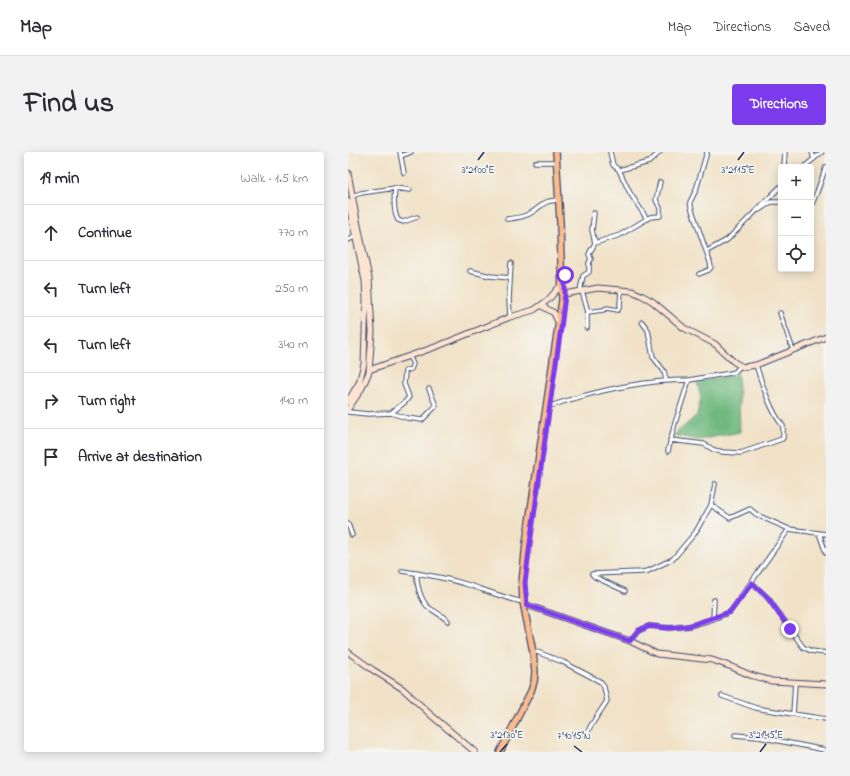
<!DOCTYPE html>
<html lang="en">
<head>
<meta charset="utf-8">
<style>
	:root { --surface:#fff; --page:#f2f2f3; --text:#2b2b33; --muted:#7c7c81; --line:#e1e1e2; --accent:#7c3aed }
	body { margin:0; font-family:"Indie Flower",sans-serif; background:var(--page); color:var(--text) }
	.controls { position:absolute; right:12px; top:12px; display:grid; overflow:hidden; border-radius:4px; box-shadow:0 2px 10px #0003 }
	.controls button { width:36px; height:36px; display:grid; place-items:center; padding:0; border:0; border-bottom:1px solid var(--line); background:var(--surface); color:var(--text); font:20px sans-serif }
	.stop { position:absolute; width:12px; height:12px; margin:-9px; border:3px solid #7c3aed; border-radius:50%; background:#fff }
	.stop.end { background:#7c3aed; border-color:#fff; box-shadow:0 1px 4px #0008 }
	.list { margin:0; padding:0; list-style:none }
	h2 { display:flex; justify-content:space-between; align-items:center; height:52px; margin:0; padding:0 16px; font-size:17px }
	h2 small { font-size:13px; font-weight:400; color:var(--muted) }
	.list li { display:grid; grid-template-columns:26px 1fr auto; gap:12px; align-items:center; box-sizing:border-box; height:56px; padding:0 16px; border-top:1px solid var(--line) }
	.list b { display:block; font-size:15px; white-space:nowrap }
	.list em { font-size:13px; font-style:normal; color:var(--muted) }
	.icon { flex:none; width:22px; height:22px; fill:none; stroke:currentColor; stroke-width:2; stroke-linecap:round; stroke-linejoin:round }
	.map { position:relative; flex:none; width:478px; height:600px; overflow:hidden; border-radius:4px }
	header { display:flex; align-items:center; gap:24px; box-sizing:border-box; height:56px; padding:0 20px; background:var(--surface); border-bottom:1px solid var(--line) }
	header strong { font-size:19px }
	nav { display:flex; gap:22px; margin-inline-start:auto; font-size:14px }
	.intro { display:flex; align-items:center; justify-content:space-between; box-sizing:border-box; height:96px; padding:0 24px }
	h1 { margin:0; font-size:28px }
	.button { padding:10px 18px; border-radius:4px; background:var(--accent); color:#fff; font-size:14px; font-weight:700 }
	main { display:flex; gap:24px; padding:0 24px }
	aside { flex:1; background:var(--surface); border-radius:4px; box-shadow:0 2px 10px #0003 }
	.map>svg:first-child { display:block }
	.forest { fill:#6fb87e; stroke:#45746e }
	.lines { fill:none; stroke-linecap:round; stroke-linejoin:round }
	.street-casing { stroke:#3b4a6e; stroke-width:5.5 }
	.secondary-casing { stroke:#3b4a6e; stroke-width:7 }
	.primary-casing { stroke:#3b4a6e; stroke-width:8 }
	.street { stroke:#fff; stroke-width:3.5 }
	.secondary { stroke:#fde4d1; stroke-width:5 }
	.primary { stroke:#fbbb8d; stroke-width:5.5 }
	.route { stroke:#7c3aed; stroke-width:5 }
	.ticks { fill:none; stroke:#1b2f5e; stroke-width:1.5 }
	.ticks-label { font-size:10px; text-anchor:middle; fill:#1b2f5e; stroke:#f6f6f2; stroke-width:3; stroke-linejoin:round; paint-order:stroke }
</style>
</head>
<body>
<header>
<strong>Map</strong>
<nav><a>Map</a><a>Directions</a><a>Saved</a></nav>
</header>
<div class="intro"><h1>Find us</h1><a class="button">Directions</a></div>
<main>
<aside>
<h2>19 min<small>Walk · 1.5 km</small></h2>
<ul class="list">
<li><svg class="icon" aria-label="ahead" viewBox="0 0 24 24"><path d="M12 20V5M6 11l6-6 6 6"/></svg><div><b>Continue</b></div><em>770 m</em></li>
<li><svg class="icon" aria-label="left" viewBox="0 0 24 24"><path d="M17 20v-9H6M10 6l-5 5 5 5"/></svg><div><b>Turn left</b></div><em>250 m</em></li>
<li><svg class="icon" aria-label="left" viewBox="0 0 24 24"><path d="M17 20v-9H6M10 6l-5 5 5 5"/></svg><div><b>Turn left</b></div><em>340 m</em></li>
<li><svg class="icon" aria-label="right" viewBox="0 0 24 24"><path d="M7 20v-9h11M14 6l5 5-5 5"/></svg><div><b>Turn right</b></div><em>140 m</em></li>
<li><svg class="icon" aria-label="arrive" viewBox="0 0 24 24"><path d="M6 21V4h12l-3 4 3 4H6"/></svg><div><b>Arrive at destination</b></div></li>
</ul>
</aside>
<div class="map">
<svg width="478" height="600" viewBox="0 0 478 600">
	<rect width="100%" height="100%" fill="#f6f6f2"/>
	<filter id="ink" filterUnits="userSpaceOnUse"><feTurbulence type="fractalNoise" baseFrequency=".025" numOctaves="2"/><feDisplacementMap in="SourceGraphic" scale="8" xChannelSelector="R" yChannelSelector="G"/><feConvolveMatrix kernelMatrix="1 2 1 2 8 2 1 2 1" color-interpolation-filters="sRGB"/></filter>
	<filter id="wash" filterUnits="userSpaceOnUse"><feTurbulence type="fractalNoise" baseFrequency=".012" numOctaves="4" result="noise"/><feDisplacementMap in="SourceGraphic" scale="16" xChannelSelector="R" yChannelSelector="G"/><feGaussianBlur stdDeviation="0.9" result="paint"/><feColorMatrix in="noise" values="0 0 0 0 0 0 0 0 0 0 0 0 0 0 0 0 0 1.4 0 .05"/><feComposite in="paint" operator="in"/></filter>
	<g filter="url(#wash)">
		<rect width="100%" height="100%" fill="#f1e2c7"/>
		<path class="forest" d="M390,222l2,58 -42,8 -24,-5 23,-20 4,-17 -4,-16z"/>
	</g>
	<g filter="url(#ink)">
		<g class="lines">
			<g class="street-casing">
				<path id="street" d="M52,0l4,21
					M262,0l3,13 6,5 30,-8 11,-10
					M464,0l2,7
					M53,4l10,-4
					M187,10h21
					M436,15l1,-15
					M456,15l18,-15
					M271,18l11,23 17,26
					M62,38l-15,-2c-1,10 -2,24 3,32l5,2 14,-5
					M4,44l9,-3 34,-5
					M464,52l5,-12 9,-25
					M411,58l12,-8h10
					M246,61l-2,17 3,13
					M159,67c9,-1 19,-2 27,-8 12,-8 9,-10 25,-11
					M0,88l7,-3
					M359,99l20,-11 54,-54
					M122,119l20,5 20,2
					M351,122l10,-4 2,-3 -1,-5 -18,-52 -2,-8 6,-12 11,-38
					M232,139l3,-15 6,-4v-9l2,-4 -2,-5 6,-11 25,-8 30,-18 10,-1v-8l-4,-8 4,-18
					M234,139l6,21 -1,2v14
					M240,160l15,-2 4,-2 11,2 2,-4 1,-16
					M432,161l13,37
					M162,165l-1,-18 2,-36
					M294,170l6,8 5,27 11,14 2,9
					M202,254c45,-15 92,-26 139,-26
					M0,260l20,2 23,-1 16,5 15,2 14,-14 -7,-17
					M43,261l14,-11 4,-5 -5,-13 1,-13 6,-2 2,-5 -4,-8
					M322,288l34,4 10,6 9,2 18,1 41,-14 1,-1v-12c-12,-14 -21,-42 -27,-61
					M320,299l7,-28 14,-43 42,-7 4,-1 5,-6
					M363,353l19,13 20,-9 7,6 32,14 37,5
					M0,372l4,11
					M471,381l7,20
					M54,419c22,3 45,7 67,14 18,6 35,13 54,17
					M69,421c-1,10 3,25 10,33 6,5 15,9 21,15
					M404,431l16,15 35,49 8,4 15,2
					M277,439l-30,-14 -3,-3 49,-2 7,-1 25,-12 22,-26 16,-28 4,-21
					M366,448l-1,19 17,-7 59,-83
					M282,489l8,-10 11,-5 20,2 20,-2 24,-7
					M189,500l26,10 38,20 3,5 3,14 -17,26 -3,7
					M447,531l-2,31 33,5
					M374,544l34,12 37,6
					M387,583l24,2 66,13"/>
			</g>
			<g class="secondary-casing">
				<path id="secondary" d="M0,21l7,38 14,67 3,54 -3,40 -7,16 -14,21
					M0,49l17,80 1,19 -2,64 -5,19 -11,18
					M217,142l33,-6 34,3 9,4 11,6 32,27 31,16 19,18 9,5 13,-2 70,-28
					M194,154l12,7 4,9
					M21,218l69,-24 72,-29 24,-7 14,-10 14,-16
					M179,453l103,36 27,13 55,6 20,7 18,8 22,6 54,3
					M0,500l25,18 30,19 28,26 44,37"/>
			</g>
			<g class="primary-casing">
				<path id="primary" d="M152,600l31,-61 3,-9 1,-10 -2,-20 -10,-50 -1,-19 4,-40 36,-243 -2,-78 -4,-70"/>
			</g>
			<use href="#street" class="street"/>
			<use href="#secondary" class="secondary"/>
			<use href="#primary" class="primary"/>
		</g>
	</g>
	<g class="lines" filter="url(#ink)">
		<path class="route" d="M217,123v19l-4,34 -31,216 -5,39 2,22 103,36 8,-10 11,-5 20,2 20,-2 41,-14 22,-29 16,15 22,31"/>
	</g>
	<path class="ticks" d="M130,8l6,-8M390,8l6,-8M226,594l8,6M152,600l7,-8M412,600l6,-8"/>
	<g class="ticks-label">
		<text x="130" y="21">3°21'00"E</text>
		<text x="390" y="21">3°21'15"E</text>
		<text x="159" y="586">3°21'30"E</text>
		<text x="418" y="586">3°21'45"E</text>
		<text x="226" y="587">7°10'15"N</text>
	</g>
</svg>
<div class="controls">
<button>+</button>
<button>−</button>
<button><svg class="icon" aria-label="locate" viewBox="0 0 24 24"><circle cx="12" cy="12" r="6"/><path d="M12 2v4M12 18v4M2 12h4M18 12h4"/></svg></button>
</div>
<div class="stop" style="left:217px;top:123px"></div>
<div class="stop end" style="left:442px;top:477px"></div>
</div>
</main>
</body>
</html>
